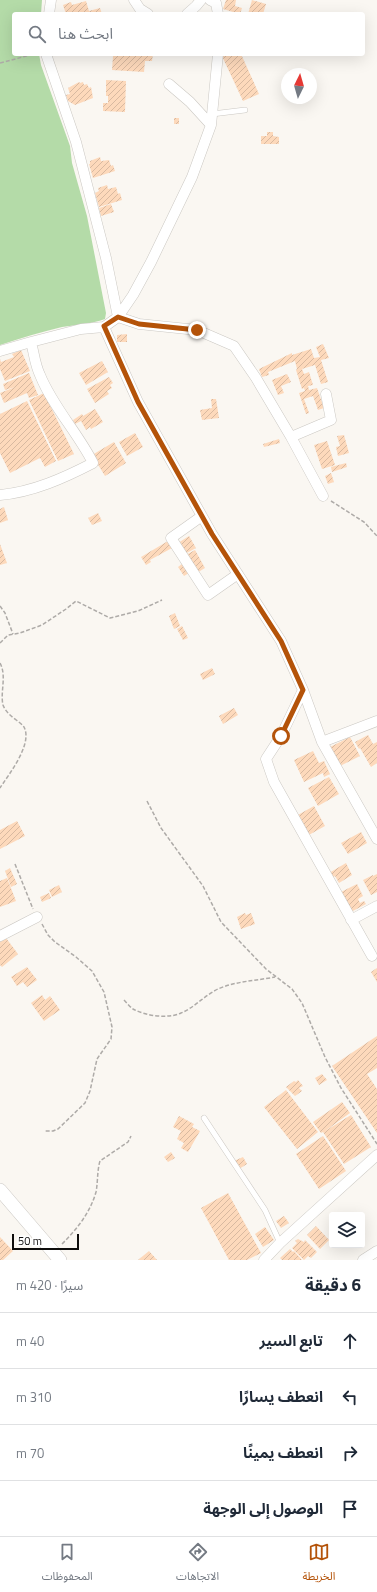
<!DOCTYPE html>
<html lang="ar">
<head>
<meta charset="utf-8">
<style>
	:root { --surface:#fff; --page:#f2f2f3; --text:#1f2937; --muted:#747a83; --line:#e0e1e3; --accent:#b45309 }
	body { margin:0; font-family:"Titillium Web","Noto Sans Arabic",sans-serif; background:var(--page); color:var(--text); direction:rtl }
	.controls { position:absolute; right:12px; bottom:12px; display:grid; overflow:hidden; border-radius:4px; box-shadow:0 4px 16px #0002 }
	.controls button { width:36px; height:36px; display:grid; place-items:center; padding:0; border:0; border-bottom:1px solid var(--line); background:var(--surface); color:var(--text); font:20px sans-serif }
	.compass { position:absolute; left:281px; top:68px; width:36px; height:36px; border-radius:50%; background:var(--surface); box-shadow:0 4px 16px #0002; rotate:5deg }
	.scale { position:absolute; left:12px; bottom:10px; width:67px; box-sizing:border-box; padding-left:4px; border:2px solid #0e0d0c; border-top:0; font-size:11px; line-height:14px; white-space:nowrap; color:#0e0d0c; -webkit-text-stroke:3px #fff; paint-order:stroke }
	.stop { position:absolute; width:12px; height:12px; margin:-9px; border:3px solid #b45309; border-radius:50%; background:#fff }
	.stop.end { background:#b45309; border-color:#fff; box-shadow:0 1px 4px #0008 }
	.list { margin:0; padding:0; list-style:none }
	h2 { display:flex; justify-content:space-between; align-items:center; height:52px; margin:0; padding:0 16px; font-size:17px }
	h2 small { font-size:13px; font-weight:400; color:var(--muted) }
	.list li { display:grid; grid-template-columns:26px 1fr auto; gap:12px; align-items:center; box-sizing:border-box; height:56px; padding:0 16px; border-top:1px solid var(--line) }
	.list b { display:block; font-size:15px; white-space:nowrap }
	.list em { font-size:13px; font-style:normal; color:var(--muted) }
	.icon { flex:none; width:22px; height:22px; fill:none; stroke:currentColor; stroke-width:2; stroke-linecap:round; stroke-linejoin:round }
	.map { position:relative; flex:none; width:377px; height:1260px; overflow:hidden; direction:ltr }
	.search { position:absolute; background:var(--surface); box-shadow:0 4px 16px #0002; left:12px; right:12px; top:12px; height:44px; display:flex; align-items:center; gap:10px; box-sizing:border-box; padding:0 14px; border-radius:4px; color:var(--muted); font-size:15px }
	.sheet { height:276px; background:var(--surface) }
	nav { display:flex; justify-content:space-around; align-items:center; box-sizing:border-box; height:56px; border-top:1px solid var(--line); background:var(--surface); font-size:11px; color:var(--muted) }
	nav a { display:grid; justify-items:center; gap:2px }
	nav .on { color:var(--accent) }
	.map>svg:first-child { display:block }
	.grass { fill:#b4dba8 }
	.building { fill:url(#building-hatch) }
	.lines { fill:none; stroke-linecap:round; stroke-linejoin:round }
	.service-casing { stroke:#cbc8c3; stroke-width:6 }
	.minor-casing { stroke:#cbc8c3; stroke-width:11 }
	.tertiary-casing { stroke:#cbc8c3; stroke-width:14 }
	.path { stroke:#aeaba8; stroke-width:1.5; stroke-dasharray:4 2; stroke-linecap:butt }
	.service { stroke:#fff; stroke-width:5 }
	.minor { stroke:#fff; stroke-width:10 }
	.tertiary { stroke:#fff; stroke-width:13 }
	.route { stroke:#b45309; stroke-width:5 }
</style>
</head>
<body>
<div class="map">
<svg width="377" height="1260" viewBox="0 0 377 1260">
	<defs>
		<pattern id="building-hatch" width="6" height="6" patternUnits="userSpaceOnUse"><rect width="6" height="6" fill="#fdd9bb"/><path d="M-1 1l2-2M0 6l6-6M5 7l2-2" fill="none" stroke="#d8b9a0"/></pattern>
	</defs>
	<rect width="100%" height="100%" fill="#faf7f2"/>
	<path class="grass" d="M0,0h42l-1,14h-27v40h25l2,11 29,81 2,17 15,53 19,97 -1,6c-14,5 -28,6 -43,8 -21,5 -41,11 -62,18z"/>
	<path class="building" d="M226,0h10l-1,6 7,2 -2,6 -17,-5z
		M252,0l14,4 -3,10h-15z
		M86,1l3,10 11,-3 2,6h-36l-3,-9 8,-3 1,3z
		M116,54h37l-1,7h-7l-1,11 -32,-2 1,-14h3z
		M221,54h20l18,40 -16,7z
		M106,80l20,1 -1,31 -22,-1v-8h5v-7h-2z
		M79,82l1,1 3,-1 1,3 3,-1 2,4 2,-1 2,11 -18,7 -7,-4 -2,-6 4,-1 -2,-6z
		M174,118h5v6h-5z
		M267,132h6v4l6,1v7h-18v-8h6z
		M100,157l1,4 8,-1 2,6 2,-1 2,6 -22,7 -4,-14h1v-3z
		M107,185l1,4 8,-2 2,7 2,-1 2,7 -23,7 -4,-14 4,-2 -1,-3z
		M111,204l3,8 -13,4 -2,-8z
		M127,334v8h-10v-7z
		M323,344l6,14 -8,2 7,22 -7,2 -6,-19 -13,4 2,5 5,-2 4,13 -5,1 1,4 8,-2 7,20 -6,2 -5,-14 -9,3 5,14 -3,1 -7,-21 6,-2 -1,-3 -2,1 -6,-19 1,-1 -2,-8 -27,11 1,3 -7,2 -3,-8 33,-16v2l19,-6 3,9 6,-1 -4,-10z
		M21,350l9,21 -25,10 -5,-12v-10l1,3 13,-5 -2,-3z
		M102,361l6,11 -22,13 -7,-12z
		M29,373l9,22 -9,3 -2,-5 -23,10 -4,-10 15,-6 -10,3 -2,-6z
		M287,374l4,8 -10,4 3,7 -6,2 -6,-15z
		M109,377l4,6 -3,2 2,3 -5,3 2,3 -14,9 -8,-14z
		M44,393l30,61 -16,7 -29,-61z
		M211,399h5l3,19 -17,2 -2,-10 12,-2z
		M27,401l29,60 -11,6 -5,-9 -30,15 -10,-20v-39z
		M95,409l8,13 -12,7 -1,-2 -4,3 -5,-9 -6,3 -2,-4 9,-6 1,2z
		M135,433l8,14 -16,9 -8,-14z
		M344,435l5,18 -11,3 -2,-9 4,-1 -3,-10z
		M279,439l1,4 -16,4 -1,-3z
		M327,441l8,24 -13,4 -8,-24z
		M114,442l12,21 -21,13 -13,-21z
		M346,463l1,4 -15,5 -1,-5z
		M331,473l3,9 -6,2 -3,-8z
		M4,507l4,13 -8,3v-14z
		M98,513l4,8 -10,4 -4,-7z
		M189,536l7,12 -11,6 -7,-11z
		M168,541l4,7 -22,12 1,2 -5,3 -5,-8z
		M0,544l7,19 -7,2z
		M195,550l10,18 -10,6 -11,-18z
		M182,564l7,9 -5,3 -6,-9z
		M175,613l5,13 -6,3 -5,-13z
		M182,626l6,12 -5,2 -6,-11z
		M212,668l3,6 -12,6 -3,-6z
		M234,708l4,7 -15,9 -4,-8z
		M368,735l5,9 4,-2v21l-6,4 -11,-19 -1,1 -4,-7z
		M350,737l10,19 -22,11 -10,-19z
		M313,751l6,12 5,-2 6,13 -6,3 -1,-4 -19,9 -10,-22z
		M329,777l10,17 -21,12 -10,-18z
		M314,806l11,20 -18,10 -11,-20z
		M17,821l8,15 -25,13v-19z
		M361,832l6,11 -19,11 -7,-11z
		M346,863l6,12 -13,8 -4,-7 -3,2 -3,-5z
		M10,868l7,16 -6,3 -6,-16z
		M377,874v18l-6,3 -8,-15 10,-5v1z
		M7,878l9,23 -16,6v-26z
		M357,884l6,12 -5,3 2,4 4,-2 2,3 -15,8 -10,-20z
		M59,885l3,7 -10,5 -3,-7z
		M49,893l2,5 -9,4 -2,-5z
		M245,913l1,2 5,-2 4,11 -14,5 -4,-12z
		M6,938l12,16 -16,13 -2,-2v-23z
		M27,967l10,13 -10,7 -4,-5 -6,4 -6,-9z
		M377,968v14l-6,-10z
		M42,995l3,5 5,-4 10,14 -16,11 -13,-18z
		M377,1036v32l-10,6 10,15v44l-45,-67z
		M322,1074l5,6 -8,5 -4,-7z
		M298,1080l5,6 -4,2 3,3 -7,5 -9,-9 8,-6 2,1z
		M286,1090l32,42 -21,17 -33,-42z
		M342,1102l8,11 -25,18 26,-16 20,32 -27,17 -21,-32 -2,1 -8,-11z
		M179,1116l15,8 -2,3 8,4 -12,21 -7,-4 3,-5 -7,-4 4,-8 -8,-4z
		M323,1136l23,35 -27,18 -23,-35z
		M171,1152l4,6 -7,4 -4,-5z
		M243,1157l4,7 -8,5 -5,-8z
		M228,1193l33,60 -14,7h-18l-28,-52z
		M284,1216l5,7 -8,5 -5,-7z
		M316,1226l13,14 -9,9 -13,-14z
		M265,1227l9,13 -11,7 -8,-13z
		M0,1237l13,14 -10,9h-3z
		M298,1239l6,3 1,-2 12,12 -6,6 -3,-2 -4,4 -12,-12 5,-5 -2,-2z
		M290,1249l3,3 1,-1 8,9h-20l-2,-2z
		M149,1251l8,9h-19z"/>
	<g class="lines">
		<g class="service-casing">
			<path id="service" d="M212,114l33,-4
				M204,1118l61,92 15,33"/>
		</g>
		<g class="minor-casing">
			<path id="minor" d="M134,0l6,9 8,5
				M210,0l6,3 2,11
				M49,14l2,-14
				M187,14l9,-8 5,-6
				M46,54l30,88 30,116 12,59 21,7 58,6 37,16 22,32 35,59 40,-17 -5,-26
				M169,84l21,18 21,23
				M104,327l34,75 74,132 69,107 22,49 19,52 55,97
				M0,351l31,-9 50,-13 23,-2 14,-10 15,-22 18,-33 41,-85 19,-52 7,-71
				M291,437l32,59
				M0,495c33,-3 64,-17 93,-32 -15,-30 -40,-56 -53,-88 -5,-10 -6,-22 -9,-33
				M202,516l-31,22 37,57 30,-21
				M303,690l-22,46 -15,23 8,23 98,174
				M322,742l55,-21
				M351,920l26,-14
				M0,936l37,-19
				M264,1260l16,-17 97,-88
				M363,1260l14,-9"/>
		</g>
		<g class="tertiary-casing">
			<path id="tertiary" d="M0,1190l60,70"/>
		</g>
		<path class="path" d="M0,63l34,-9
			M331,501l33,21 13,14
			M0,606l5,7 8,21
			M0,643l8,-8 12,-2 22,-8 24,-16 10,-8 34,17 28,-7 24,-11
			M0,663c7,13 0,29 3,42 4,11 17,16 21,22 9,17 -15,47 -24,61
			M147,801l14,27 42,58 18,36 45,47 26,20 10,14 23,54 16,31 36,56
			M15,864l18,45
			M42,924l6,11 7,7 21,15 16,14 12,21 8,35 -1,12 -14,20 -7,32 -5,12 -27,26 -5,2h-9
			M124,1000c3,3 6,7 9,9 13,7 35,10 48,4 13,-5 24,-18 37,-24 18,-8 37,-8 57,-12
			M62,1244c15,-15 28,-31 34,-52 2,-10 1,-21 4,-31l28,-19 3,-6"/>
		<use href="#service" class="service"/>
		<use href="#minor" class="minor"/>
		<use href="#tertiary" class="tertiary"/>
	</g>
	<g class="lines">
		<path class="route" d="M197,330l-58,-6 -21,-7 -14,9 34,76 74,132 69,107 22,49 -22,46"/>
	</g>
</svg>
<div class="controls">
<button><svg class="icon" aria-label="layers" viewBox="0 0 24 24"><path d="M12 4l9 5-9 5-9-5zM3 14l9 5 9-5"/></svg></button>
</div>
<svg class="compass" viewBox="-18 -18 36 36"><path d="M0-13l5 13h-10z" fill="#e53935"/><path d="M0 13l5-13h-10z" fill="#747a83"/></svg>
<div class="scale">50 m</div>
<div class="stop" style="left:281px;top:736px"></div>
<div class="stop end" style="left:197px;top:330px"></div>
<div class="search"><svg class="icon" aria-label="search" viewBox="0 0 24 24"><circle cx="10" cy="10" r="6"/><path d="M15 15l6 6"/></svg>ابحث هنا</div>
</div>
<section class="sheet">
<h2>6 دقيقة<small>سيرًا · 420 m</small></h2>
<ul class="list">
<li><svg class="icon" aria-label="ahead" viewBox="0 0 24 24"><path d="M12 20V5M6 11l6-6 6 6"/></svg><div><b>تابع السير</b></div><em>40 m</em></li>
<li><svg class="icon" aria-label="left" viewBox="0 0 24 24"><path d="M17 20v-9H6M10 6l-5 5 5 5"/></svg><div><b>انعطف يسارًا</b></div><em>310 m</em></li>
<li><svg class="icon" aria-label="right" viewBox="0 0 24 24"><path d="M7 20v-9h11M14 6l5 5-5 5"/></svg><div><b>انعطف يمينًا</b></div><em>70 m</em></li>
<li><svg class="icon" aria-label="arrive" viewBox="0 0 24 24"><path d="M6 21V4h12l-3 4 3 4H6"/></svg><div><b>الوصول إلى الوجهة</b></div></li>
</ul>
</section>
<nav>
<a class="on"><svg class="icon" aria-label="map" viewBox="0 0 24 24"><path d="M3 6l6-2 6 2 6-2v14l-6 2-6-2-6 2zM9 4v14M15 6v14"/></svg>الخريطة</a>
<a><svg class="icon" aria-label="directions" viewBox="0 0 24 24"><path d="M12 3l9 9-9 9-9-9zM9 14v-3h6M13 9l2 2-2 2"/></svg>الاتجاهات</a>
<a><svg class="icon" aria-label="saved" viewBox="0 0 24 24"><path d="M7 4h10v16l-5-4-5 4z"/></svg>المحفوظات</a>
</nav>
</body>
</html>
